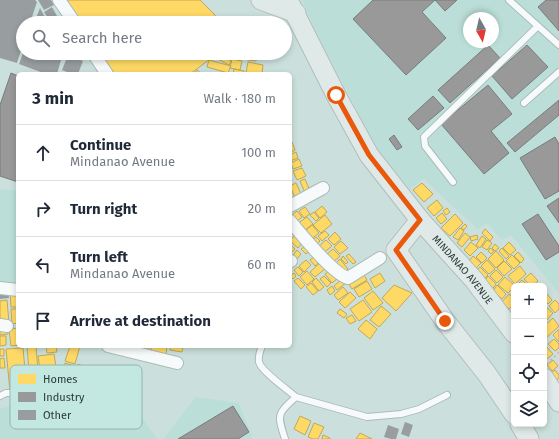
<!DOCTYPE html>
<html lang="en">
<head>
<meta charset="utf-8">
<style>
	:root { --surface:#fff; --page:#f2f2f3; --text:#1f2937; --muted:#747a83; --line:#e0e1e3 }
	body { margin:0; font-family:"Fira Sans",sans-serif; background:var(--page); color:var(--text) }
	.controls { position:absolute; right:12px; bottom:12px; display:grid; overflow:hidden; border-radius:6px; box-shadow:0 2px 6px #0003 }
	.controls button { width:36px; height:36px; display:grid; place-items:center; padding:0; border:0; border-bottom:1px solid var(--line); background:var(--surface); color:var(--text); font:20px sans-serif }
	.compass { position:absolute; left:463px; top:12px; width:36px; height:36px; border-radius:50%; background:var(--surface); box-shadow:0 2px 6px #0003; rotate:172deg }
	.stop { position:absolute; width:12px; height:12px; margin:-9px; border:3px solid #ea580c; border-radius:50%; background:#fff }
	.stop.end { background:#ea580c; border-color:#fff; box-shadow:0 1px 4px #0008 }
	.list { margin:0; padding:0; list-style:none }
	h2 { display:flex; justify-content:space-between; align-items:center; height:52px; margin:0; padding:0 16px; font-size:17px }
	h2 small { font-size:13px; font-weight:400; color:var(--muted) }
	.list li { display:grid; grid-template-columns:26px 1fr auto; gap:12px; align-items:center; box-sizing:border-box; height:56px; padding:0 16px; border-top:1px solid var(--line) }
	.list b { display:block; font-size:15px; white-space:nowrap }
	.list p { margin:0; font-size:13px; white-space:nowrap; color:var(--muted) }
	.list em { font-size:13px; font-style:normal; color:var(--muted) }
	.icon { flex:none; width:22px; height:22px; fill:none; stroke:currentColor; stroke-width:2; stroke-linecap:round; stroke-linejoin:round }
	.map { position:relative; flex:none; width:559px; height:439px; overflow:hidden }
	.search { position:absolute; background:var(--surface); box-shadow:0 2px 6px #0003; left:16px; top:16px; width:276px; height:44px; display:flex; align-items:center; gap:10px; box-sizing:border-box; padding:0 14px; border-radius:22px; color:var(--muted); font-size:15px }
	.panel { position:absolute; background:var(--surface); box-shadow:0 2px 6px #0003; left:16px; top:72px; width:276px; height:276px; border-radius:6px }
	.map>svg:first-child { display:block }
	.built { fill:#bbdfd8; fill-rule:evenodd }
	.homes { fill:#ffd966; stroke:#bfa958 }
	.industry { fill:#999; stroke:#787c7c }
	.building { fill:#989ea0 }
	.lines { fill:none; stroke-linecap:round; stroke-linejoin:round }
	.service-casing { stroke:#abbbb8; stroke-width:8 }
	.minor-casing { stroke:#abbbb8; stroke-width:14 }
	.primary-casing { stroke:#b3bdbb; stroke-width:21 }
	.path { stroke:#bac1c0; stroke-width:2; stroke-dasharray:2 3; stroke-linecap:butt }
	.service { stroke:#f7fafa; stroke-width:6 }
	.minor { stroke:#f7fafa; stroke-width:12 }
	.primary { stroke:#dfeae8; stroke-width:19 }
	.route { stroke:#ea580c; stroke-width:5 }
	.labels { text-anchor:middle; stroke-width:4; stroke-linejoin:round; paint-order:stroke }
	.street-label { font-size:10px; fill:#2a3937; stroke:#c3e8e1 }
	.key { fill:#c3e8e1; stroke:#95b4ae; stroke-width:1 }
	.key-label { font-size:11px; fill:#2a3937 }
</style>
</head>
<body>
<div class="map">
<svg width="559" height="439" viewBox="0 0 559 439">
	<rect width="100%" height="100%" fill="#cbe0dc"/>
	<path class="built" d="M302,0h257v294l-48,-59 -9,5 -15,-17 -9,6 -27,-24 -27,-26 -14,10 -33,-40 -63,-121zM469,18h24v24h-24z
		M0,189l18,2v93l-18,-2z
		M196,397l43,6 12,30 1,6h-89z
		M95,398l40,9 22,32h-157v-30l29,-9z"/>
	<path class="homes" d="M64,0h136l14,14 6,9h-141z
		M99,53h119l-28,21h-77z
		M218,53l13,8 -2,4 -13,-7z
		M247,53h10l-1,8 -9,-1z
		M232,59l10,2 -2,9 -10,-2z
		M209,60l22,6 -3,7 -21,-6z
		M248,62l15,3 -1,9 -16,-1z
		M234,69l10,2 -1,3h-10z
		M197,70l5,4h-8z
		M290,142h2l3,8 -4,2z
		M296,152l2,6 -8,3v-6z
		M299,159l3,7 -9,3 -2,-6z
		M302,168l4,8 -9,4 -4,-9z
		M305,179l5,12 -5,2 -5,-12z
		M296,183l6,13 -7,2 -5,-12z
		M422,183l11,11 -9,8 -11,-12z
		M437,200l6,8 -9,8 -7,-8z
		M322,206l5,6 -7,6 -5,-6z
		M305,207l5,7 -6,4 -5,-7z
		M447,208l3,4 -4,3 -3,-4z
		M297,211l5,6 -7,6 -5,-6z
		M314,212l5,6 -3,3 -6,-6z
		M442,213l5,6 -6,5 -5,-6z
		M455,214l8,9 -13,13 -9,-8z
		M325,215l7,9 -11,9 -8,-8z
		M307,217l6,7 -11,8 -5,-8z
		M465,224l2,2 -3,4 -3,-2z
		M312,225l7,8 -9,7 -6,-8z
		M460,228l4,3 -6,9 -5,-3z
		M485,229l8,8 -3,4 -8,-8z
		M325,231l4,4 -7,6 -4,-5z
		M335,232l6,7 -7,6 -6,-6z
		M465,233l5,4 -8,10 -5,-4z
		M296,234l8,7 -6,7 -8,-7z
		M477,235l1,4 -7,2 -1,-4z
		M482,236l4,3 -6,9 -4,-3z
		M316,237l4,4 -5,5 -4,-5z
		M326,240l6,6 -10,8 -5,-6z
		M487,240l5,3 -5,7 -5,-3z
		M341,241l7,7 -8,6 -6,-7z
		M471,242l7,6 -8,8 -6,-6z
		M509,242l7,8 -6,5 -7,-7z
		M290,244l5,5 -5,5z
		M495,244l4,4 -4,3 -3,-3z
		M307,245l4,5 -5,4 -5,-5z
		M490,248l4,3 -3,3 -3,-3z
		M502,248l7,8 -3,3 -7,-8z
		M333,249l7,7 -8,7 -7,-7z
		M297,250l4,4 -4,5 -4,-4z
		M496,251l8,9 -8,8 -8,-9z
		M481,252l6,6 -5,5 -6,-6z
		M518,252l6,7 -3,4 -7,-7z
		M349,254l7,8 -3,2 -7,-8z
		M512,255l8,8 -6,6 -8,-8z
		M315,256l4,6 -4,4 -5,-6z
		M343,256l5,6 -2,2 -5,-5z
		M473,256l8,7 -5,5 -7,-7z
		M340,259l8,10 -4,4 -8,-10z
		M306,260l5,5 -7,7 -5,-6z
		M487,260l8,9 -6,5 -8,-8z
		M504,261l8,8 -8,7 -7,-8z
		M321,262l5,6 -11,9 -5,-5z
		M520,266l6,8 -11,10 -7,-8z
		M298,267l5,5 -4,4 -5,-6z
		M480,267l8,8 -5,5 -8,-8z
		M331,269l7,9 -6,5 -7,-9z
		M496,270l7,7 -6,6 -7,-7z
		M307,271l7,8 -7,6 -7,-8z
		M294,273l2,3 -3,3 -3,-3z
		M363,273l4,7 -15,9 -4,-6z
		M380,273l5,8 -10,7 -5,-9z
		M531,273l7,8 -6,5h-2l-6,-7z
		M324,276l7,7 -4,4 -7,-8z
		M488,276l8,8 -5,7 -8,-8z
		M505,277l10,9 -7,7 -10,-8z
		M298,278l7,7 -4,4 -7,-8z
		M316,278l8,9 -5,4 -7,-9z
		M342,279l4,4 -9,7 -3,-4z
		M522,280l6,6h-12z
		M367,281l5,8 -13,8 -5,-8z
		M311,283l7,8 -5,4 -7,-8z
		M394,285l18,8 -16,18 -14,-13z
		M497,285l9,9 -4,5 -9,-8z
		M332,286l3,5 -5,4 -3,-5z
		M343,287l5,6 -10,7 -4,-5z
		M18,290v17h-7l-1,-16z
		M373,291l10,12 -10,7 -9,-12z
		M350,292l6,6 -11,10 -6,-6z
		M546,293l6,7 -4,4 -4,-4v-5z
		M509,294l5,4v6l-5,5 -7,-7z
		M7,300l2,23h-9v-22z
		M363,300l9,12 -13,9 -9,-12z
		M555,300l4,4v5l-4,4 -6,-7z
		M381,306l10,8 -12,13 -9,-7z
		M546,307l7,6 -6,7 -3,-2v-10z
		M11,309h7v14l-6,1z
		M340,309l7,5 -3,4 -7,-5z
		M352,315l4,6 -6,3 -4,-6z
		M553,318l6,8 -15,14v-14z
		M366,320l11,9 -7,10 -12,-10z
		M8,328v6l-8,1v-6z
		M18,328v17l-7,1 -2,-17z
		M559,329v13l-6,-7z
		M0,336h6v9l-6,1z
		M554,339l5,5v4l-4,3 -7,-7z
		M27,346h9l3,38 -9,1z
		M46,346h10l1,6 -10,1z
		M70,346h10l-5,18 -10,-3z
		M130,346h19l-1,6z
		M152,346h15l-1,9 -16,-2z
		M171,346h12l-1,6 -12,-2z
		M546,346l7,8 -6,5 -3,-3v-8z
		M23,348l4,43 -17,1 -4,-43z
		M0,349h4v7h-4z
		M54,354l2,13 -16,2 -2,-13z
		M4,358l1,10h-5v-9z
		M553,360l5,6 -6,5 -5,-6z
		M65,363l10,3 -4,13 -10,-3z
		M78,364l10,4 -5,16 -10,-3z
		M555,370l4,5v3l-5,4 -5,-7z
		M300,416l11,5 -6,14 -11,-6z
		M314,423l10,4 -6,12h-5l-5,-2z
		M360,433l12,6h-16z
		M323,435l7,3v1h-8z"/>
	<path class="industry" d="M373,0h84l-12,11 -10,-11 -13,12 24,26 -40,37 -53,-56z
		M546,0h13v31l-21,-24z
		M488,45l12,13 -50,45 -12,-13z
		M527,45l21,22 -36,32 -20,-23z
		M11,73l7,3v106l-18,-6v-71z
		M488,85l24,29 -21,17 18,22 -25,21 -43,-50z
		M433,96l11,12 -26,22 -10,-11z
		M559,100v15l-44,37 -8,-9z
		M394,135l8,12 -5,3 -8,-11z
		M555,137l4,7v47l-14,8 -25,-41z
		M559,198v25l-12,-17z
		M538,214l21,32v6l-13,8 -24,-36z
		M233,406l16,26 -11,7h-60z"/>
	<path class="building" d="M0,0h35l2,2 -7,21h-7v21l-6,19 -17,-5z
		M38,0h13l3,5 -10,5z
		M52,7l5,9 -8,4 -5,-8z
		M40,8l8,15 10,-6 4,6h-28z
		M23,53h40l-6,21h-11l-27,-10z
		M75,53h9l-7,4z
		M68,55l15,6 -5,13h-6l-10,-4z
		M8,289l1,9 -9,1v-9z
		M405,422l8,3 -4,12 -8,-3z
		M388,425l11,4 -3,10h-5l-7,-2z"/>
	<g class="lines">
		<g class="service-casing">
			<path id="service" d="M509,0l50,45
				M524,103l35,-31
				M453,182l-28,-36 -1,-9 114,-111
				M262,346c-2,5 -4,10 -3,16 2,9 29,28 37,35
				M0,396l6,-3h23
				M285,439c-8,-25 -8,-25 11,-42l71,20 34,-3 18,-5 28,-14"/>
		</g>
		<g class="minor-casing">
			<path id="minor" d="M59,0l16,23
				M93,53l14,21
				M290,206l33,-18
				M290,221c12,14 42,52 58,57l32,-20
				M290,261h1
				M0,288l18,2
				M0,325l7,1
				M108,346l69,17"/>
		</g>
		<g class="primary-casing">
			<g id="primary">
				<path d="M261,0l35,13"/>
				<path id="s1" d="M288,0l48,95 33,60 51,65 54,60 40,53"/>
				<path d="M420,220l-24,30 49,71 42,53 27,40"/>
				<path d="M544,378l15,24"/>
				<path d="M520,424l9,15"/>
			</g>
		</g>
		<path class="path" d="M547,364l12,-12"/>
		<use href="#service" class="service"/>
		<use href="#minor" class="minor"/>
		<use href="#primary" class="primary"/>
	</g>
	<g class="lines">
		<path class="route" d="M336,95l33,60 51,65 -24,30 49,71"/>
	</g>
	<g class="labels">
		<g class="street-label">
			<text dy="4" stroke="none"><textPath href="#s1" startOffset="323">MINDANAO AVENUE</textPath></text>
		</g>
	</g>
	<rect x="10" y="365" width="132" height="64" rx="6" class="key"/>
	<rect x="18" y="374" width="18" height="10" fill="#ffd966"/>
	<rect x="18" y="392" width="18" height="10" fill="#999"/>
	<rect x="18" y="410" width="18" height="10" fill="#989ea0"/>
	<g class="key-label">
		<text x="43" y="383">Homes</text>
		<text x="43" y="401">Industry</text>
		<text x="43" y="419">Other</text>
	</g>
</svg>
<div class="controls">
<button>+</button>
<button>−</button>
<button><svg class="icon" aria-label="locate" viewBox="0 0 24 24"><circle cx="12" cy="12" r="6"/><path d="M12 2v4M12 18v4M2 12h4M18 12h4"/></svg></button>
<button><svg class="icon" aria-label="layers" viewBox="0 0 24 24"><path d="M12 4l9 5-9 5-9-5zM3 14l9 5 9-5"/></svg></button>
</div>
<svg class="compass" viewBox="-18 -18 36 36"><path d="M0-13l5 13h-10z" fill="#e53935"/><path d="M0 13l5-13h-10z" fill="#747a83"/></svg>
<div class="stop" style="left:336px;top:95px"></div>
<div class="stop end" style="left:445px;top:321px"></div>
<div class="search"><svg class="icon" aria-label="search" viewBox="0 0 24 24"><circle cx="10" cy="10" r="6"/><path d="M15 15l6 6"/></svg>Search here</div>
<section class="panel">
<h2>3 min<small>Walk · 180 m</small></h2>
<ul class="list">
<li><svg class="icon" aria-label="ahead" viewBox="0 0 24 24"><path d="M12 20V5M6 11l6-6 6 6"/></svg><div><b>Continue</b><p>Mindanao Avenue</p></div><em>100 m</em></li>
<li><svg class="icon" aria-label="right" viewBox="0 0 24 24"><path d="M7 20v-9h11M14 6l5 5-5 5"/></svg><div><b>Turn right</b></div><em>20 m</em></li>
<li><svg class="icon" aria-label="left" viewBox="0 0 24 24"><path d="M17 20v-9H6M10 6l-5 5 5 5"/></svg><div><b>Turn left</b><p>Mindanao Avenue</p></div><em>60 m</em></li>
<li><svg class="icon" aria-label="arrive" viewBox="0 0 24 24"><path d="M6 21V4h12l-3 4 3 4H6"/></svg><div><b>Arrive at destination</b></div></li>
</ul>
</section>
</div>
</body>
</html>
